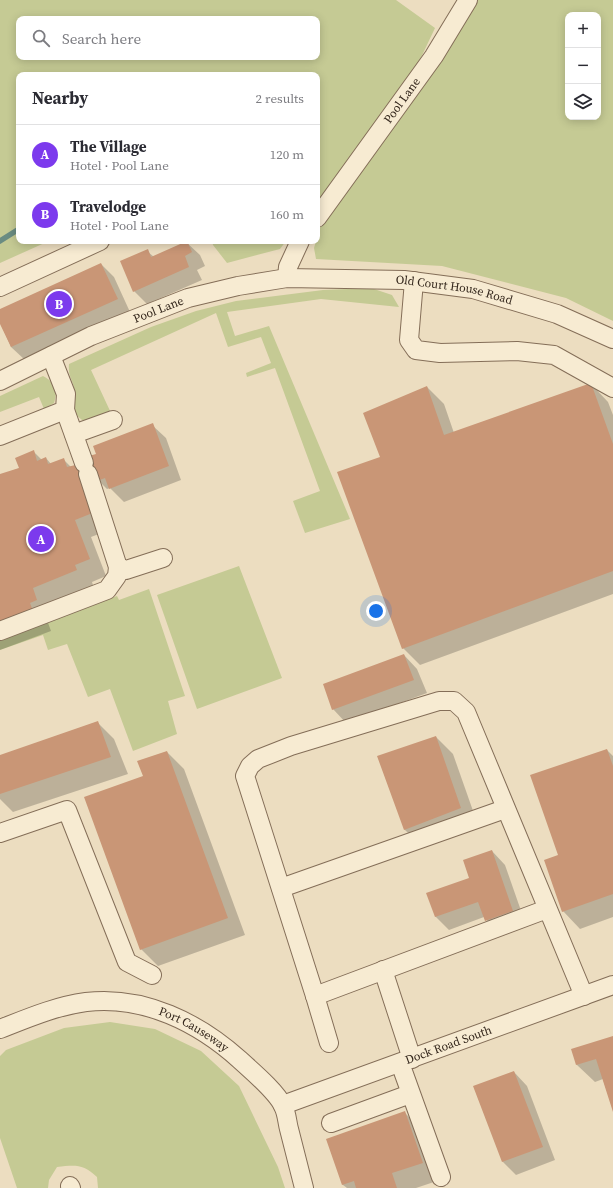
<!DOCTYPE html>
<html lang="en">
<head>
<meta charset="utf-8">
<style>
	:root { --surface:#fff; --page:#f7f7f7; --text:#2b2b33; --muted:#7c7c81; --line:#e1e1e2; --accent:#7c3aed }
	body { margin:0; font-family:"Source Serif 4",serif; background:var(--page); color:var(--text) }
	.controls { position:absolute; right:12px; top:12px; display:grid; overflow:hidden; border-radius:8px; box-shadow:0 2px 10px #0003 }
	.controls button { width:36px; height:36px; display:grid; place-items:center; padding:0; border:0; border-bottom:1px solid var(--line); background:var(--surface); color:var(--text); font:20px sans-serif }
	.you { position:absolute; left:376px; top:611px; width:14px; height:14px; margin:-10px; border:3px solid #fff; border-radius:50%; background:#1a73e8; box-shadow:0 0 0 6px #1a73e833 }
	.badge { display:grid; place-items:center; width:26px; height:26px; border-radius:50%; background:var(--accent); color:#fff; font-size:13px; font-weight:700 }
	.pin { position:absolute; translate:-50% -50%; border:2px solid #fff; box-shadow:0 1px 4px #0006 }
	.list { margin:0; padding:0; list-style:none }
	h2 { display:flex; justify-content:space-between; align-items:center; height:52px; margin:0; padding:0 16px; font-size:17px }
	h2 small { font-size:13px; font-weight:400; color:var(--muted) }
	.list li { display:grid; grid-template-columns:26px 1fr auto; gap:12px; align-items:center; box-sizing:border-box; height:60px; padding:0 16px; border-top:1px solid var(--line) }
	.list b { display:block; font-size:15px; white-space:nowrap }
	.list p { margin:0; font-size:13px; white-space:nowrap; color:var(--muted) }
	.list em { font-size:13px; font-style:normal; color:var(--muted) }
	.icon { flex:none; width:22px; height:22px; fill:none; stroke:currentColor; stroke-width:2; stroke-linecap:round; stroke-linejoin:round }
	.map { position:relative; flex:none; width:613px; height:1188px; overflow:hidden }
	.search { position:absolute; background:var(--surface); box-shadow:0 2px 10px #0003; left:16px; top:16px; width:304px; height:44px; display:flex; align-items:center; gap:10px; box-sizing:border-box; padding:0 14px; border-radius:8px; color:var(--muted); font-size:15px }
	.panel { position:absolute; background:var(--surface); box-shadow:0 2px 10px #0003; left:16px; top:72px; width:304px; height:172px; border-radius:8px }
	.map>svg:first-child { display:block }
	.green { fill:#c5ca94; fill-rule:evenodd }
	.shadow { fill:#0003 }
	.lines { fill:none; stroke-linecap:round; stroke-linejoin:round }
	.stream { stroke:#6a8c82; stroke-width:5.5 }
	.building { fill:#c99676 }
	.minor-casing { stroke:#846e58; stroke-width:20 }
	.minor { stroke:#f7ebd2; stroke-width:18 }
	.labels { text-anchor:middle; stroke-width:3.5; stroke-linejoin:round; paint-order:stroke }
	.street-label { font-size:12px; fill:#34271c; stroke:#f4e8cf }
</style>
</head>
<body>
<div class="map">
<svg width="613" height="1188" viewBox="0 0 613 1188">
	<rect width="100%" height="100%" fill="#ecddc0"/>
	<path class="green" d="M0,0h396l39,28 -18,38 -100,136v-127h-298v166h30l-49,22zM19,19h298v38h-298z
		M476,0h137v321l-47,-23 -124,-32 -126,-7 -2,-11 6,-21 126,-176zM568,15h30v102h-30z
		M212,241h74l-6,8 -53,14 -14,-18z
		M371,288l21,7 7,12 -78,-8 -94,13 8,24 34,-10 81,193 -45,14 -12,-32 27,-10 -45,-123 -28,9 -1,-4 25,-10 -10,-26 -33,10 -12,-34 -125,57 20,43 -22,10c-20,-7 -13,-19 -15,-35 -2,-10 -6,-11 -5,-24l82,-37 45,-16 40,-10 87,-11z
		M43,376c12,6 15,15 11,27l-10,6 -5,-12 -39,15v-16z
		M239,566l43,112 -85,31 -40,-114z
		M149,589l36,107 -17,5 9,33 -44,17 -23,-62 -22,8 -21,-53 -19,6 -5,-15 -43,15v-10l117,-44 2,4z
		M110,1022l45,7 46,22 38,35 39,81 7,21h-187l-1,-11c-14,-13 -21,-12 -40,-10l-8,13 -1,8h-31l-17,-50v-82l6,-6 58,-22z"/>
	<path class="shadow" d="M186,242l14,13 5,11 -8,4 5,10 -55,24 -13,-13 13,-40 7,6z
		M101,264l13,13 16,35 -105,48 -14,-13 -11,-25v-12z
		M591,384l17,18 5,13v179l-193,71 -17,-17 24,-261 17,17 10,29z
		M152,425l14,13 15,42 -57,22 -14,-14 -3,1 -7,-7 -11,3 23,44 -21,8 15,39 -14,6 2,6 -47,32 4,11 -51,19v-175l20,-7 13,-17 9,9 4,-2 5,6 13,-4 7,7 20,-5 5,-7z
		M404,655l13,14 10,24 -81,30 -13,-14z
		M97,722l17,17 14,35 -115,38 -13,-13v-43z
		M436,737l17,17 25,71 -55,22 -18,-17 -27,-73z
		M607,750l6,6v161l-33,12 -17,-18 -4,-55z
		M167,752l17,17 61,166 -87,31 -17,-17 3,-173z
		M492,851l13,14 21,60 -27,9 -15,-17 -35,13 -14,-14 36,-37z
		M613,1037v73l-10,-31 -8,3 -18,-17 -5,-15z
		M514,1072l13,14 28,74 -39,15 -13,-13 -29,-75z
		M405,1113l17,17 18,50 -24,8h-69l-4,-3 -16,-45z"/>
	<g class="lines">
		<path class="stream" d="M0,241l19,-12"/>
	</g>
	<path class="building" d="M187,241l5,11 -7,4 4,11 -56,25 -13,-31 28,-12 3,8z
		M101,263l17,36 -107,48 -11,-23v-15z
		M591,383l22,61v127l-211,78 -65,-177 43,-15 -17,-44 64,-27 17,49z
		M153,423l16,43 -60,23 -4,-11 -8,3 -2,31 -20,8 15,39 -15,6 2,5 -44,18 4,12 -7,3 4,11 -34,13v-153l19,-6 -4,-10 19,-8 3,11 9,-4 2,7 16,-6 3,9 17,-4 5,-7 7,-2 -3,-8z
		M404,654l10,26 -82,30 -9,-26z
		M98,721l13,36 -111,37v-39z
		M436,736l25,72 -57,22 -27,-74z
		M607,749l6,17v128l-51,18 -18,-52 14,-5 -28,-80z
		M167,751l61,167 -88,32 -56,-153 59,-21 -6,-15z
		M492,850l21,61 -28,10 -7,-19 -43,15 -9,-24 43,-15 -6,-18z
		M613,1036v76l-17,-53 -20,6 -5,-16z
		M514,1071l29,76 -41,15 -29,-76z
		M405,1111l18,52 -31,10 5,15h-41l-2,-7 -12,4 -16,-46z"/>
	<g class="lines">
		<g class="minor-casing">
			<g id="minor">
				<path id="s1" d="M317,218l117,-162 34,-56"/>
				<path d="M287,278l1,-11 12,-26"/>
				<path d="M414,281l-5,59 7,10 24,3 77,-2 37,4 59,33"/>
				<path d="M0,287l100,-46"/>
				<path id="s2" d="M0,381l91,-45 97,-38 50,-12 49,-8 117,2 69,9 84,25 56,25"/>
				<path d="M65,410l19,53"/>
				<path d="M74,434l39,-14"/>
				<path d="M0,436l65,-26 1,-16 -15,-38"/>
				<path d="M118,567l8,3 37,-12"/>
				<path d="M0,631l107,-41 10,-14 1,-9 -30,-93"/>
				<path d="M0,833l67,-23 60,152 25,13"/>
				<path d="M281,888l224,-79"/>
				<path d="M547,909l-232,87 -70,-220 5,-10 8,-7 33,-13 148,-45h15l12,11 118,284"/>
				<path d="M383,970l29,89"/>
				<path d="M315,996l14,47"/>
				<path id="s3" d="M0,1029c28,-11 56,-23 86,-27 58,-7 113,21 154,58 12,11 37,32 43,46 4,7 4,16 6,23 5,20 10,40 15,59"/>
				<path d="M400,1063l41,114"/>
				<path id="s4" d="M283,1105l330,-120"/>
				<path d="M331,1123l79,-29"/>
				<path d="M70,1186l1,2"/>
			</g>
		</g>
		<use href="#minor" class="minor"/>
	</g>
	<g class="labels">
		<g class="street-label">
			<text dy="4" stroke="none"><textPath href="#s1" startOffset="145">Pool Lane</textPath></text>
			<text dy="4" stroke="none"><textPath href="#s2" startOffset="475">Old Court House Road</textPath></text>
			<text dy="4" stroke="none"><textPath href="#s2" startOffset="174">Pool Lane</textPath></text>
			<text dy="4" stroke="none"><textPath href="#s3" startOffset="204">Port Causeway</textPath></text>
			<text dy="4" stroke="none"><textPath href="#s4" startOffset="176">Dock Road South</textPath></text>
		</g>
	</g>
</svg>
<div class="controls">
<button>+</button>
<button>−</button>
<button><svg class="icon" aria-label="layers" viewBox="0 0 24 24"><path d="M12 4l9 5-9 5-9-5zM3 14l9 5 9-5"/></svg></button>
</div>
<div class="you"></div>
<div class="pin badge" style="left:41px;top:539px">A</div>
<div class="pin badge" style="left:59px;top:304px">B</div>
<div class="search"><svg class="icon" aria-label="search" viewBox="0 0 24 24"><circle cx="10" cy="10" r="6"/><path d="M15 15l6 6"/></svg>Search here</div>
<section class="panel">
<h2>Nearby<small>2 results</small></h2>
<ul class="list">
<li><span class="badge">A</span><div><b>The Village</b><p>Hotel · Pool Lane</p></div><em>120 m</em></li>
<li><span class="badge">B</span><div><b>Travelodge</b><p>Hotel · Pool Lane</p></div><em>160 m</em></li>
</ul>
</section>
</div>
</body>
</html>
